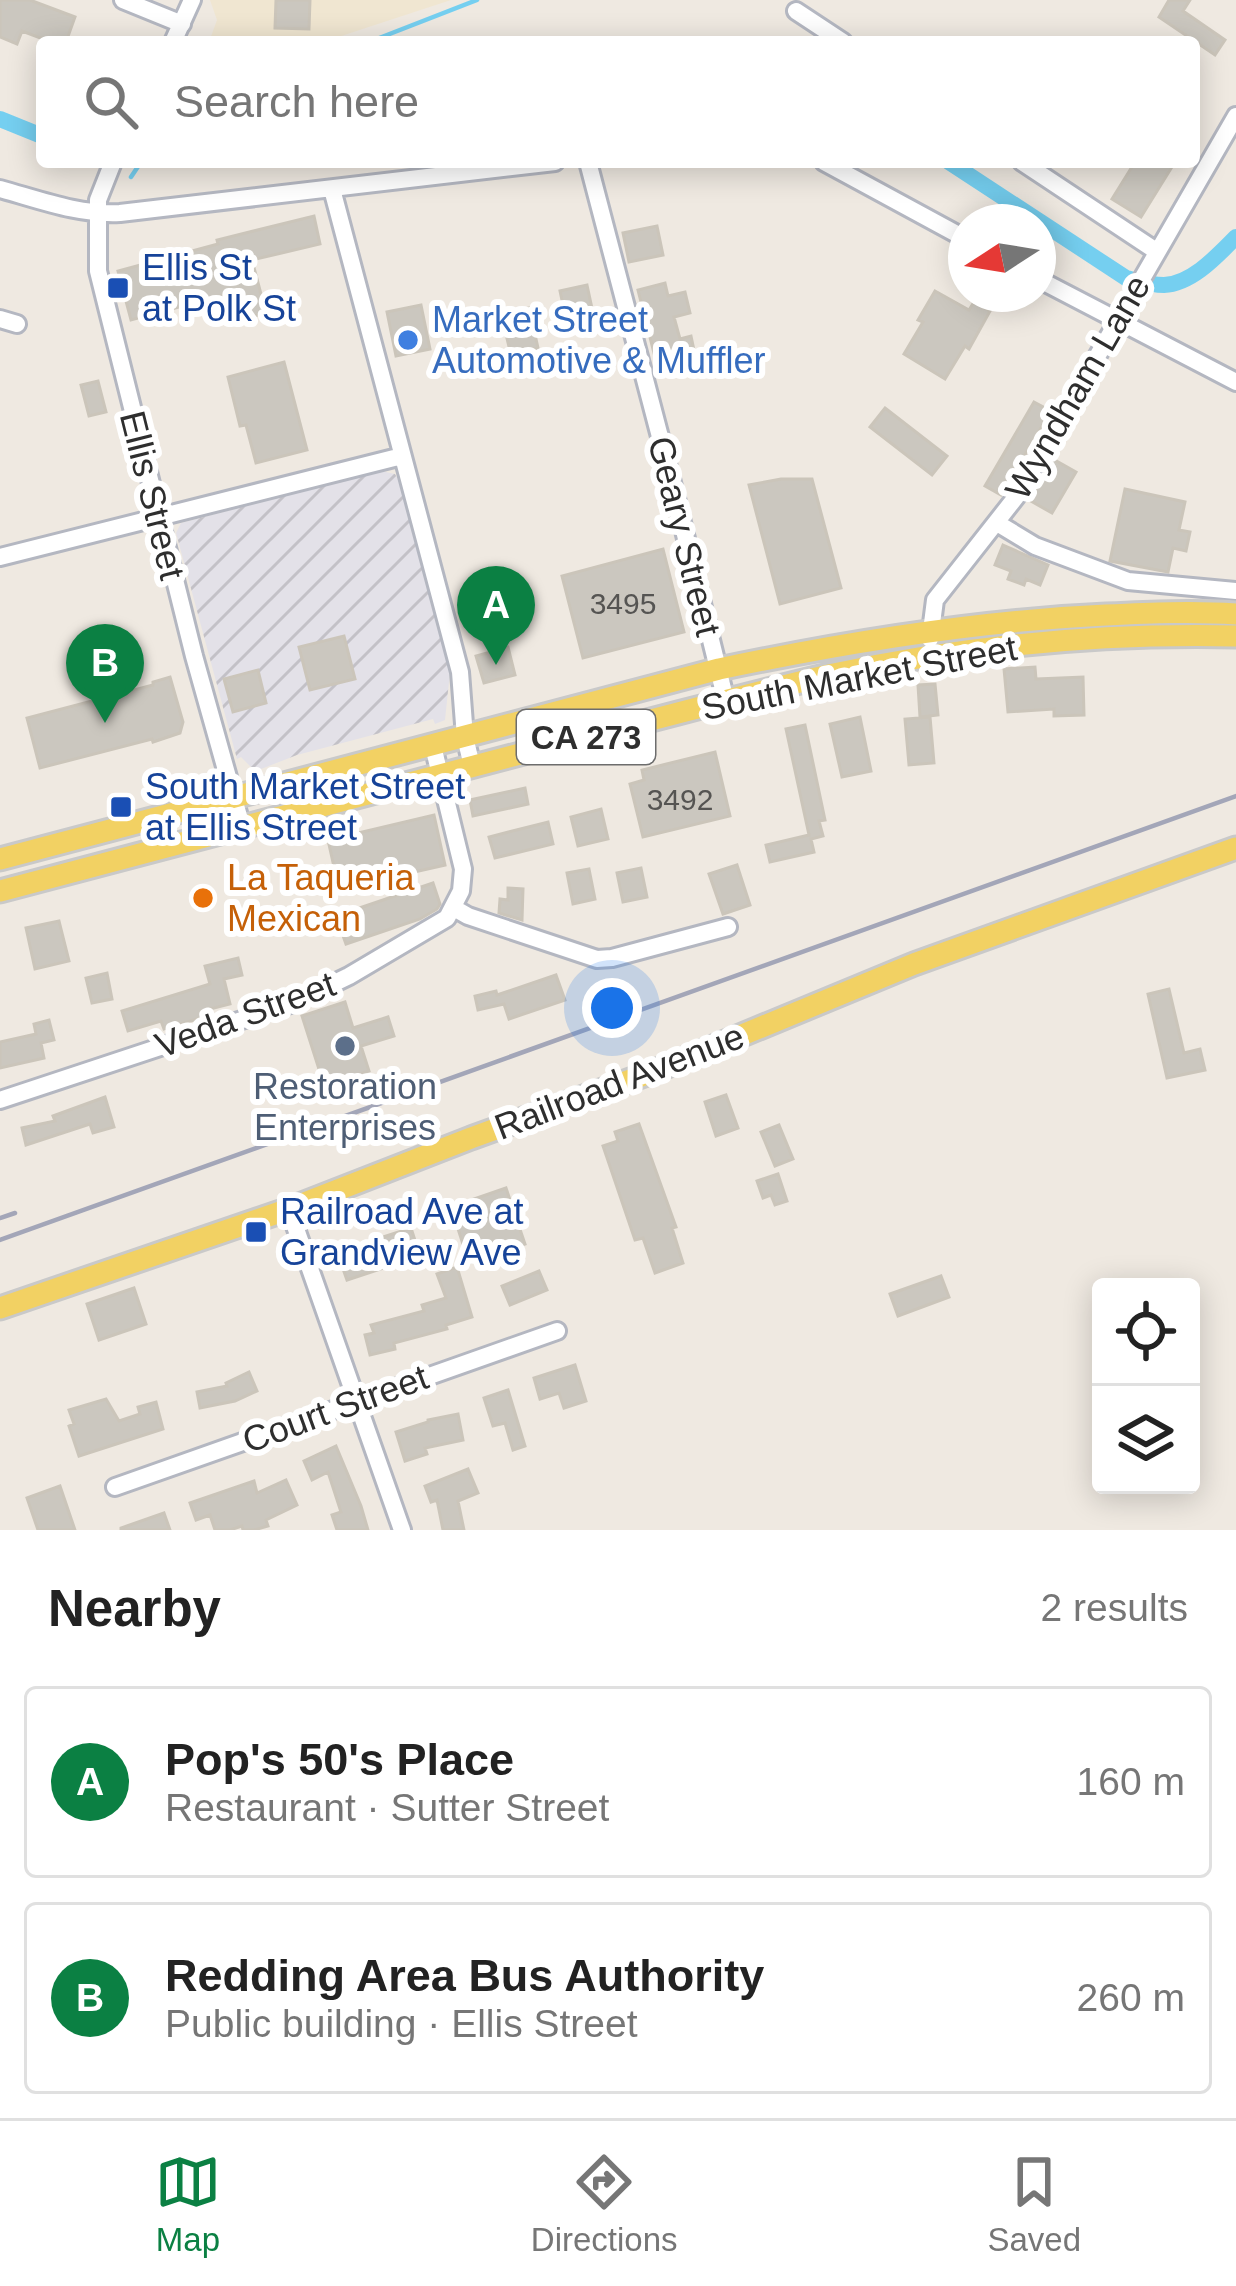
<!DOCTYPE html>
<html lang="en">
<head>
<meta charset="utf-8">
<style>
	:root { --surface:#fff; --page:#f2f2f2; --text:#222; --muted:#767676; --line:#e0e0e0; --accent:#0b8043 }
	body { margin:0; font-family:Arial,sans-serif; background:var(--page); color:var(--text) }
	.controls { position:absolute; right:36px; bottom:36px; display:grid; overflow:hidden; border-radius:12px; box-shadow:0 6px 30px #0003 }
	.controls button { width:108px; height:108px; display:grid; place-items:center; padding:0; border:0; border-bottom:3px solid var(--line); background:var(--surface); color:var(--text); font:60px sans-serif }
	.compass { position:absolute; left:948px; top:204px; width:108px; height:108px; border-radius:50%; background:var(--surface); box-shadow:0 6px 30px #0003; rotate:258deg }
	.you { position:absolute; left:612px; top:1008px; width:42px; height:42px; margin:-30px; border:9px solid #fff; border-radius:50%; background:#1a73e8; box-shadow:0 0 0 18px #1a73e833 }
	.badge { display:grid; place-items:center; width:78px; height:78px; border-radius:50%; background:var(--accent); color:#fff; font-size:39px; font-weight:700 }
	.pin { position:absolute; translate:-50% -99px; filter:drop-shadow(0 3px 6px #0008) }
	.pin::after { content:''; position:absolute; top:63px; width:42px; height:36px; background:inherit; clip-path:polygon(0 0,100% 0,50% 100%) }
	.list { margin:0; padding:0; list-style:none }
	h2 { display:flex; justify-content:space-between; align-items:center; height:156px; margin:0; padding:0 48px; font-size:51px }
	h2 small { font-size:39px; font-weight:400; color:var(--muted) }
	.list li { display:grid; grid-template-columns:78px 1fr auto; gap:36px; align-items:center; box-sizing:border-box; height:192px; margin:0 24px 24px; padding:0 24px; border:3px solid var(--line); border-radius:12px }
	.list b { display:block; font-size:45px; white-space:nowrap }
	.list p { margin:0; font-size:39px; white-space:nowrap; color:var(--muted) }
	.list em { font-size:39px; font-style:normal; color:var(--muted) }
	.icon { flex:none; width:66px; height:66px; fill:none; stroke:currentColor; stroke-width:2; stroke-linecap:round; stroke-linejoin:round }
	.map { position:relative; flex:none; width:1236px; height:1530px; overflow:hidden }
	.search { position:absolute; background:var(--surface); box-shadow:0 6px 30px #0003; left:36px; right:36px; top:36px; height:132px; display:flex; align-items:center; gap:30px; box-sizing:border-box; padding:0 42px; border-radius:12px; color:var(--muted); font-size:45px }
	.sheet { height:588px; background:var(--surface) }
	nav { display:flex; justify-content:space-around; align-items:center; box-sizing:border-box; height:168px; border-top:3px solid var(--line); background:var(--surface); font-size:33px; color:var(--muted) }
	nav a { display:grid; justify-items:center; gap:6px }
	nav .on { color:var(--accent) }
	.map>svg:first-child { display:block }
	.industrial { fill:url(#industrial-furrows) }
	.education { fill:#f0e6d1 }
	.lines { fill:none; stroke-linecap:round; stroke-linejoin:round }
	.stream { stroke:#75cff0; stroke-width:4.5 }
	.canal { stroke:#75cff0; stroke-width:16 }
	.building { fill:#cbc7bf; stroke:#cbc5ba; stroke-width:3 }
	.minor-casing { stroke:#b4b7c1; stroke-width:22 }
	.major-casing { stroke:#c9c9c9; stroke-width:27 }
	.minor { stroke:#fff; stroke-width:16 }
	.major { stroke:#f2d163; stroke-width:21 }
	.rail { stroke:#a3a6b8; stroke-width:4.5 }
	.transit-dot { fill:#1a4fb4; stroke:#fff; stroke-width:4.5 }
	.shop-dot { fill:#3f7fe0; stroke:#fff; stroke-width:4.5 }
	.food-dot { fill:#e8710a; stroke:#fff; stroke-width:4.5 }
	.service-dot { fill:#5c6f8a; stroke:#fff; stroke-width:4.5 }
	.labels { text-anchor:middle; stroke-width:12; stroke-linejoin:round; paint-order:stroke }
	.number-label { font-size:30px; fill:#555452 }
	.shield { fill:#fff; stroke:#6d6d6d; stroke-width:3 }
	.shield-label { font-size:33px; font-weight:bold; fill:#2e2e2e }
	.transit-label { font-size:36px; fill:#164399; stroke:#fff; text-anchor:start }
	.shop-label { font-size:36px; fill:#366cbe; stroke:#fff; text-anchor:start }
	.street-label { font-size:36px; fill:#2e2e2e; stroke:#fff }
	.food-label { font-size:36px; fill:#c56008; stroke:#fff; text-anchor:start }
	.service-label { font-size:36px; fill:#4e5e75; stroke:#fff }
</style>
</head>
<body>
<div class="map">
<svg width="1236" height="1530" viewBox="0 0 1236 1530">
	<defs>
		<pattern id="industrial-furrows" width="10" height="10" patternUnits="userSpaceOnUse" patternTransform="scale(3)"><rect width="10" height="10" fill="#e3e1e8"/><path d="M-1 1l2-2M0 10L10 0M9 11l2-2" fill="none" stroke="#c3c1c7"/></pattern>
	</defs>
	<rect width="100%" height="100%" fill="#efe9e1"/>
	<path class="industrial" d="M381,471l14,3 6,11 13,42 36,145 -5,48 -10,4 -2,-5 -136,36 -36,14 -10,-2 -10,-10 -4,2 -61,-226 5,-10z"/>
	<path class="education" d="M210,0h241l-128,42h-114l8,-22z"/>
	<g class="lines">
		<path class="stream" d="M369,42l108,-42
			M131,177l10,-15"/>
		<path class="canal" d="M0,119l42,17
			M949,162l177,116c12,3 25,7 38,7 28,-1 54,-30 72,-48"/>
	</g>
	<path class="building" d="M0,0h30l45,17 -9,25h-15l-29,-11 -5,13 -17,-7z
		M276,0h34l-1,29 -34,-1z
		M1169,0h21l-7,11 42,29 -10,15 -56,-38z
		M1135,162h40l-34,55 -29,-18z
		M314,216l6,28 -68,16 14,53 -28,7 -7,-27 -100,27 -13,-49 100,-27 -1,-4z
		M657,226l6,29 -34,7 -6,-29z
		M665,283l3,13 17,-4 5,21 -16,4 6,22 11,-3 4,19 -38,10 -19,-75z
		M587,285l6,28 -27,6 -6,-28z
		M935,291l34,19 5,-8 16,9 -21,38 -4,-3 -20,33 -41,-25 19,-32 -5,-2z
		M421,305l9,44 -34,7 -9,-44z
		M529,308l9,40 -27,7 -10,-41z
		M284,362l23,88 -51,13 -10,-38 -6,1 -12,-49z
		M98,381l8,31 -17,4 -8,-31z
		M1034,402l17,9 -50,84 -16,-9z
		M885,408l62,48 -15,19 -62,-48z
		M1053,459l23,13 -24,41 -23,-13z
		M781,479h31l29,109 -61,16 -31,-119z
		M1125,489l60,13 -6,28 11,2 -4,19 -13,-3 -5,24 -58,-11z
		M1003,545l45,20 -8,20 -14,-6 -2,6 -16,-6 3,-8 -16,-6z
		M663,549l21,83 -101,26 -21,-82z
		M344,636l11,43 -45,11 -11,-43z
		M508,647l7,28 -31,8 -8,-27z
		M1035,667l1,12 47,-2 1,38 -30,1v-7l-46,3 -4,-43z
		M258,670l8,33 -33,9 -9,-33z
		M170,677l13,45 -3,11 -27,9 -1,-3 -112,29 -13,-50 126,-33v-3z
		M935,684l3,31 -18,2 -2,-32z
		M860,717l11,54 -29,6 -12,-53z
		M930,717l4,46 -25,2 -4,-46z
		M805,725l20,95 -6,1 4,15 -12,3 3,13 -44,10 -4,-17 43,-10 -23,-106z
		M715,752l15,64 -87,21 -13,-53 14,-4 -2,-10z
		M525,788l3,16 -55,12 -3,-16z
		M601,809l7,30 -30,7 -7,-29z
		M434,815l11,50 -106,24 -11,-49z
		M548,822l5,22 -58,14 -6,-21z
		M737,865l13,40 -27,9 -14,-40z
		M641,868l6,29 -24,5 -6,-29z
		M589,869l6,30 -22,5 -6,-31z
		M433,883l7,21 -3,5 -17,10 -74,25 -10,-28z
		M508,888l15,1 -1,31 -23,-7 1,-14 8,1z
		M59,921l10,40 -34,8 -9,-41z
		M238,958l4,17 -18,4 6,25 -28,7 2,6 -40,12 -3,-8 -33,10 -6,-20 88,-27 -5,-18z
		M107,973l5,26 -20,4 -6,-25z
		M556,975l9,25 -56,19 -5,-15 -26,6 -3,-14 21,-5 1,4z
		M1169,989l15,64 16,-4 5,21 -38,8 -19,-84z
		M345,1002l8,26 35,-11 6,19 -33,10 8,25 -45,14 -22,-69z
		M49,1020l5,20 -13,3 3,15 -44,10v-26l36,-8 -2,-10z
		M726,1095l12,33 -22,8 -11,-34z
		M105,1097l9,30 -21,6 -3,-9 -64,21 -4,-17 33,-7 -2,-5z
		M639,1124l37,103 -4,1 11,35 -28,10 -12,-35 -8,2 -32,-94 15,-5 -3,-9z
		M779,1125l14,34 -18,7 -14,-34z
		M778,1174l9,27 -12,4 -4,-10 -8,3 -6,-17z
		M506,1188l19,56 -56,19 -18,-56z
		M411,1228l9,28 -73,24 -10,-28z
		M457,1267l15,50 -26,8 1,4 -53,14 1,6 -25,6 -5,-20 9,-2 -3,-8 53,-14 -2,-6 24,-7 -9,-24z
		M539,1271l8,19 -37,15 -8,-19z
		M941,1276l8,21 -51,19 -8,-22z
		M134,1288l12,36 -47,16 -12,-36z
		M575,1365l11,36 -22,7 -5,-15 -19,6 -6,-21z
		M249,1372l8,19 -22,10 -35,7 -3,-16 30,-6 -1,-3z
		M508,1390l17,56 -12,4 -8,-27 -12,3 -9,-28z
		M106,1399l13,22 21,-7 -2,-7 18,-5 7,27 -84,27 -10,-30 5,-2 -5,-14z
		M458,1414l5,26 -38,8 2,6 -22,7 -9,-29 32,-10v-2z
		M336,1446l25,60 7,24h-31l-5,-15 9,-3 -13,-40 -16,8 -8,-19z
		M468,1469l10,24 -20,8 6,29h-21l-6,-30 -6,2 -6,-16z
		M286,1480l11,25 -31,15 2,6 -14,4h-11l-1,-4 -12,4h-15l-5,-15 -14,5 -6,-17 64,-22 3,12z
		M60,1486l15,44h-37l-11,-32z
		M164,1513l6,17h-49v-2z"/>
	<g class="lines">
		<g class="minor-casing">
			<path id="minor" d="M123,0l59,24
				M796,11l47,31
				M173,42l19,-42
				M113,162l-15,38v71l96,385 48,171
				M588,162l87,332 51,207
				M824,162l142,77
				M1022,162l134,89
				M0,189c40,11 79,26 120,24l435,-51
				M332,189l128,483 5,65 7,29
				M1038,279l198,103
				M0,319l17,5
				M997,523l38,23 93,35 108,10
				M0,557l402,-101
				M930,639l5,-39 81,-103 220,-381
				M454,908l14,8 129,43 15,-1 116,-31
				M0,1100l293,-97 56,-27 98,-58 14,-27 2,-22 -30,-123
				M289,1209l113,321
				M115,1487l442,-156"/>
		</g>
		<g class="major-casing">
			<path id="major" d="M0,859l719,-190c128,-27 256,-48 387,-54 43,-2 87,-4 130,-1
				M0,891c191,-50 381,-102 573,-151 85,-21 170,-45 256,-65 133,-29 271,-42 407,-39
				M0,1308l289,-99 182,-71 184,-67 259,-107 322,-116"/>
		</g>
		<use href="#minor" class="minor"/>
		<use href="#major" class="major"/>
		<path class="rail" d="M0,1218l15,-5
			M0,1240l1236,-444"/>
	</g>
	<g class="transit-dot">
		<rect x="106" y="276" width="24" height="24" rx="6"/>
		<rect x="109" y="795" width="24" height="24" rx="6"/>
		<rect x="244" y="1220" width="24" height="24" rx="6"/>
	</g>
	<circle class="shop-dot" cx="408" cy="340" r="12"/>
	<circle class="food-dot" cx="203" cy="898" r="12"/>
	<circle class="service-dot" cx="345" cy="1046" r="12"/>
	<g class="labels">
		<g class="number-label">
			<text x="623" y="614">3495</text>
			<text x="680" y="810">3492</text>
		</g>
		<rect class="shield" x="517" y="710" width="138" height="54" rx="9"/>
		<g class="shield-label">
			<text x="586" y="749">CA 273</text>
		</g>
		<g class="transit-label">
			<text x="142" y="280">Ellis St<tspan x="142" dy="41">at Polk St</tspan></text>
			<text x="145" y="799">South Market Street<tspan x="145" dy="41">at Ellis Street</tspan></text>
			<text x="280" y="1224">Railroad Ave at<tspan x="280" dy="41">Grandview Ave</tspan></text>
		</g>
		<g class="shop-label">
			<text x="432" y="332">Market Street<tspan x="432" dy="41">Automotive &amp; Muffler</tspan></text>
		</g>
		<g class="street-label">
			<text transform="translate(1077 387) rotate(-60)" y="13">Wyndham Lane</text>
			<text transform="translate(153 495) rotate(76)" y="13">Ellis Street</text>
			<text transform="translate(685 536) rotate(76)" y="13">Geary Street</text>
			<text transform="translate(859 677) rotate(-11)" y="13">South Market Street</text>
			<text transform="translate(245 1014) rotate(-20)" y="13">Veda Street</text>
			<text transform="translate(619 1081) rotate(-21)" y="13">Railroad Avenue</text>
			<text transform="translate(335 1408) rotate(-20)" y="13">Court Street</text>
		</g>
		<g class="food-label">
			<text x="227" y="890">La Taqueria<tspan x="227" dy="41">Mexican</tspan></text>
		</g>
		<g class="service-label">
			<text x="345" y="1099">Restoration<tspan x="345" dy="41">Enterprises</tspan></text>
		</g>
	</g>
</svg>
<div class="controls">
<button><svg class="icon" aria-label="locate" viewBox="0 0 24 24"><circle cx="12" cy="12" r="6"/><path d="M12 2v4M12 18v4M2 12h4M18 12h4"/></svg></button>
<button><svg class="icon" aria-label="layers" viewBox="0 0 24 24"><path d="M12 4l9 5-9 5-9-5zM3 14l9 5 9-5"/></svg></button>
</div>
<svg class="compass" viewBox="-18 -18 36 36"><path d="M0-13l5 13h-10z" fill="#e53935"/><path d="M0 13l5-13h-10z" fill="#767676"/></svg>
<div class="you"></div>
<div class="pin badge" style="left:496px;top:665px">A</div>
<div class="pin badge" style="left:105px;top:723px">B</div>
<div class="search"><svg class="icon" aria-label="search" viewBox="0 0 24 24"><circle cx="10" cy="10" r="6"/><path d="M15 15l6 6"/></svg>Search here</div>
</div>
<section class="sheet">
<h2>Nearby<small>2 results</small></h2>
<ul class="list">
<li><span class="badge">A</span><div><b>Pop's 50's Place</b><p>Restaurant · Sutter Street</p></div><em>160 m</em></li>
<li><span class="badge">B</span><div><b>Redding Area Bus Authority</b><p>Public building · Ellis Street</p></div><em>260 m</em></li>
</ul>
</section>
<nav>
<a class="on"><svg class="icon" aria-label="map" viewBox="0 0 24 24"><path d="M3 6l6-2 6 2 6-2v14l-6 2-6-2-6 2zM9 4v14M15 6v14"/></svg>Map</a>
<a><svg class="icon" aria-label="directions" viewBox="0 0 24 24"><path d="M12 3l9 9-9 9-9-9zM9 14v-3h6M13 9l2 2-2 2"/></svg>Directions</a>
<a><svg class="icon" aria-label="saved" viewBox="0 0 24 24"><path d="M7 4h10v16l-5-4-5 4z"/></svg>Saved</a>
</nav>
</body>
</html>
